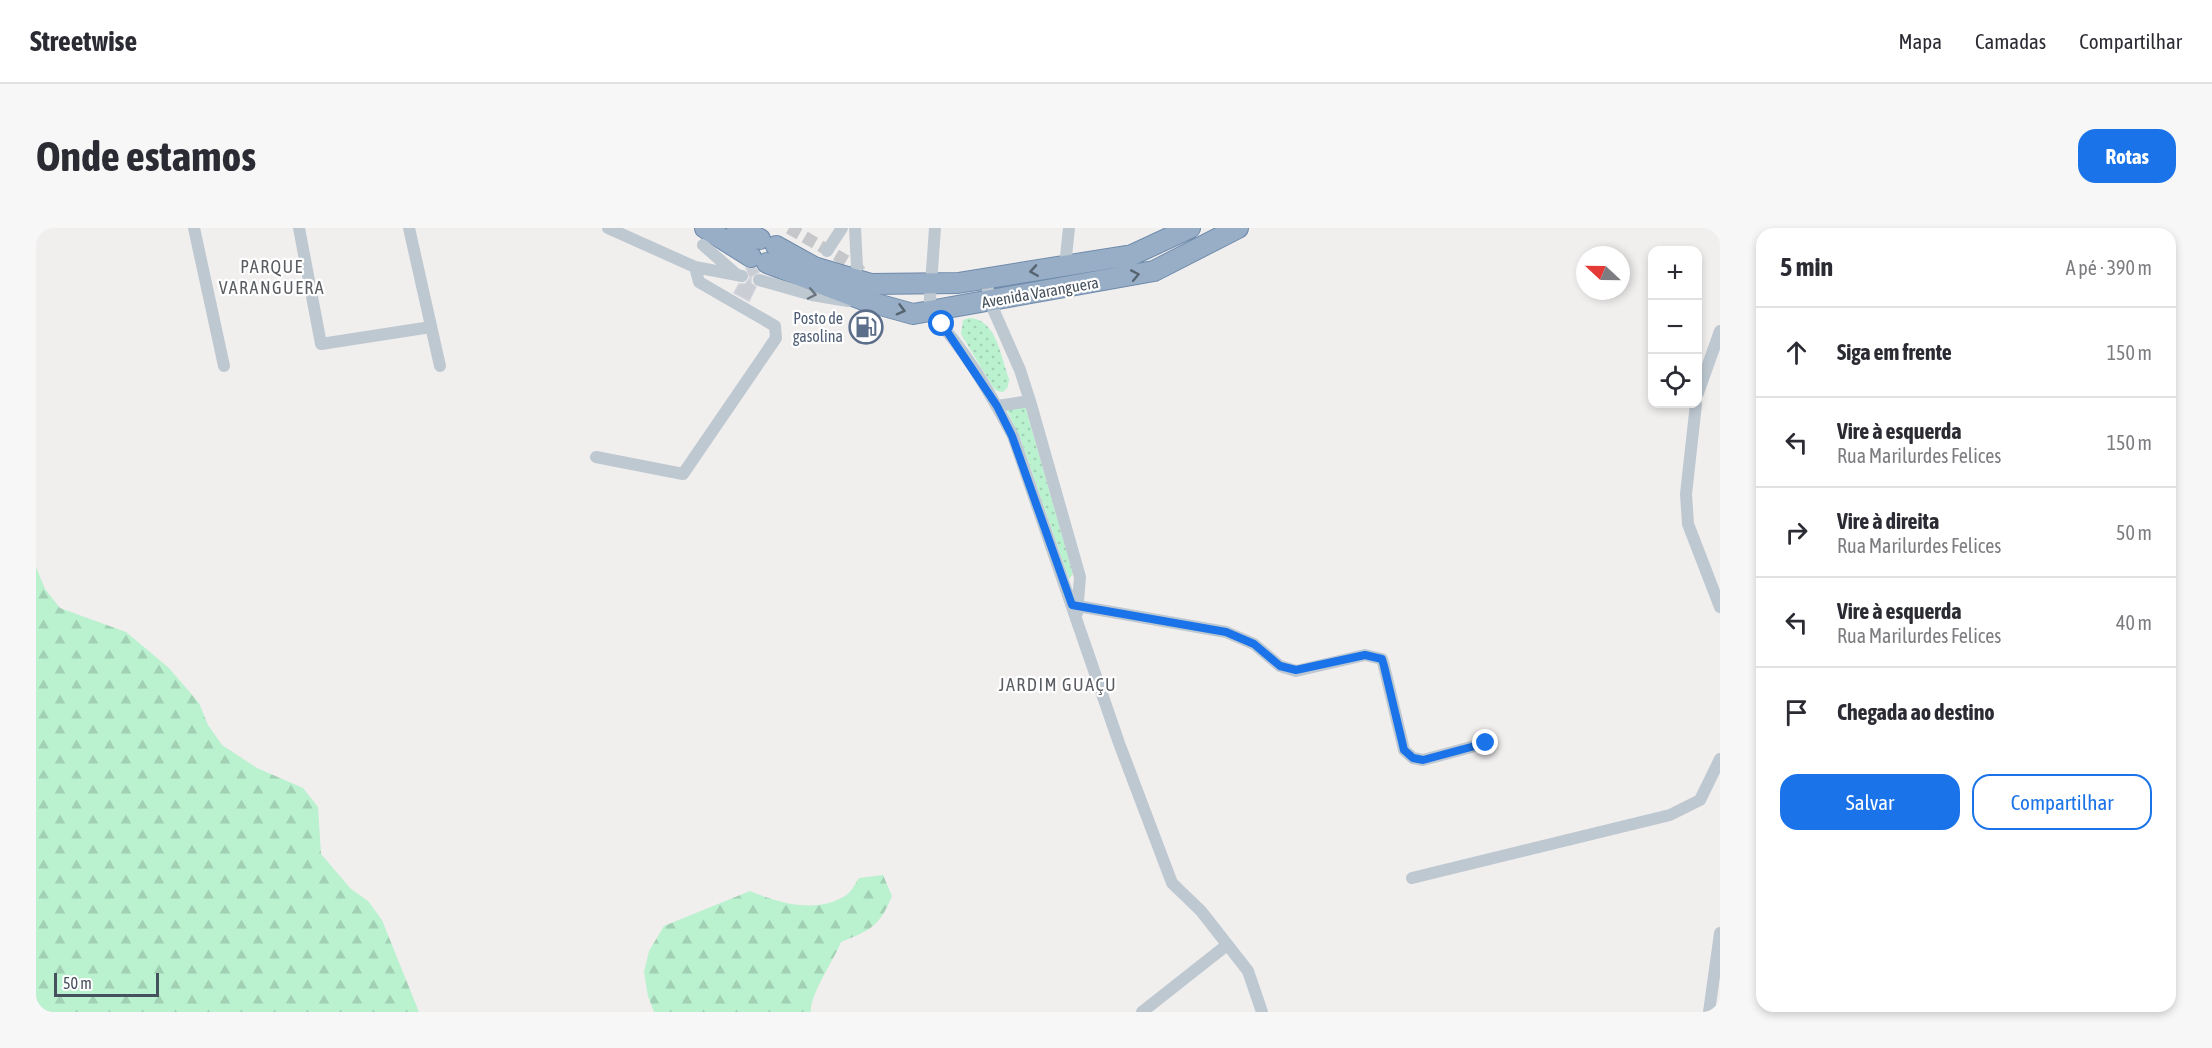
<!DOCTYPE html>
<html lang="pt">
<head>
<meta charset="utf-8">
<style>
	:root { --surface:#fff; --page:#f7f7f7; --text:#2b2b33; --muted:#7c7c81; --line:#e1e1e2; --accent:#1a73e8 }
	body { margin:0; font-family:"Asap Condensed",sans-serif; background:var(--page); color:var(--text) }
	.controls { position:absolute; right:18px; top:18px; display:grid; overflow:hidden; border-radius:12px; box-shadow:0 3px 9px #0003 }
	.controls button { width:54px; height:54px; display:grid; place-items:center; padding:0; border:0; border-bottom:2px solid var(--line); background:var(--surface); color:var(--text); font:30px sans-serif }
	.compass { position:absolute; left:1540px; top:18px; width:54px; height:54px; border-radius:50%; background:var(--surface); box-shadow:0 3px 9px #0003; rotate:292deg }
	.scale { position:absolute; left:18px; bottom:15px; width:105px; box-sizing:border-box; padding-left:6px; border:3px solid #45515c; border-top:0; font-size:16px; line-height:21px; white-space:nowrap; color:#45515c; -webkit-text-stroke:4px #fff; paint-order:stroke }
	.stop { position:absolute; width:18px; height:18px; margin:-14px; border:4px solid #1a73e8; border-radius:50%; background:#fff }
	.stop.end { background:#1a73e8; border-color:#fff; box-shadow:0 2px 6px #0008 }
	.list { margin:0; padding:0; list-style:none }
	h2 { display:flex; justify-content:space-between; align-items:center; height:78px; margin:0; padding:0 24px; font-size:26px }
	h2 small { font-size:20px; font-weight:400; color:var(--muted) }
	.list li { display:grid; grid-template-columns:39px 1fr auto; gap:18px; align-items:center; box-sizing:border-box; height:90px; padding:0 24px; border-top:2px solid var(--line) }
	.list b { display:block; font-size:22px; white-space:nowrap }
	.list p { margin:0; font-size:20px; white-space:nowrap; color:var(--muted) }
	.list em { font-size:20px; font-style:normal; color:var(--muted) }
	.actions { display:flex; gap:12px; padding:18px 24px }
	.actions a { flex:1; padding:14px 0; border:2px solid var(--accent); border-radius:18px; text-align:center; font-size:21px; color:var(--accent) }
	.actions .main { background:var(--accent); color:#fff }
	.icon { flex:none; width:33px; height:33px; fill:none; stroke:currentColor; stroke-width:2; stroke-linecap:round; stroke-linejoin:round }
	.map { position:relative; flex:none; width:1684px; height:784px; overflow:hidden; border-radius:18px }
	header { display:flex; align-items:center; gap:36px; box-sizing:border-box; height:84px; padding:0 30px; background:var(--surface); border-bottom:2px solid var(--line) }
	header strong { font-size:28px }
	nav { display:flex; gap:33px; margin-inline-start:auto; font-size:21px }
	.intro { display:flex; align-items:center; justify-content:space-between; box-sizing:border-box; height:144px; padding:0 36px }
	h1 { margin:0; font-size:42px }
	.button { padding:15px 27px; border-radius:18px; background:var(--accent); color:#fff; font-size:21px; font-weight:700 }
	main { display:flex; gap:36px; padding:0 36px }
	aside { flex:1; background:var(--surface); border-radius:18px; box-shadow:0 3px 9px #0003 }
	.map>svg:first-child { display:block }
	.forest { fill:url(#forest-firs) }
	.park { fill:url(#park-dots) }
	.building { fill:#cacdd3; stroke:#d1d4da; stroke-width:1.5 }
	.lines { fill:none; stroke-linecap:round; stroke-linejoin:round }
	.minor-tunnel { stroke:#c6c7ca; stroke-width:12; stroke-dasharray:12 6; stroke-linecap:butt }
	.trunk-casing { stroke:#6e8bab; stroke-width:22 }
	.minor { stroke:#bec8d1; stroke-width:12 }
	.trunk { stroke:#98aec6; stroke-width:20 }
	.oneway { stroke:#566471 }
	.oneway2 { stroke:#69757f }
	.route { stroke:#1a73e8; stroke-width:8 }
	.labels { text-anchor:middle; stroke-width:4.5; stroke-linejoin:round; paint-order:stroke }
	.street-label { font-size:16px; fill:#45515c; stroke:#fff }
	.service-label { font-size:16px; fill:#4e5e75; stroke:#fff; text-anchor:end }
	.neighbourhood-label { font-size:18px; letter-spacing:1.5px; fill:#5a5e63; stroke:#fff }
</style>
</head>
<body>
<header>
<strong>Streetwise</strong>
<nav><a>Mapa</a><a>Camadas</a><a>Compartilhar</a></nav>
</header>
<div class="intro"><h1>Onde estamos</h1><a class="button">Rotas</a></div>
<main>
<div class="map">
<svg width="1684" height="784" viewBox="0 0 1684 784">
	<defs>
		<pattern id="forest-firs" width="22" height="20" patternUnits="userSpaceOnUse" patternTransform="scale(1.5)"><rect width="22" height="20" fill="#baf1cf"/><path d="M5 1l3.5 6h-7zM16 11l3.5 6h-7z" fill="#a1d0b4"/></pattern>
		<pattern id="park-dots" width="8" height="8" patternUnits="userSpaceOnUse" patternTransform="scale(1.5)"><rect width="8" height="8" fill="#baf1cf"/><path d="M2 2h.1M6 6h.1" fill="none" stroke="#a1d0b4" stroke-width="1.8" stroke-linecap="round"/></pattern>
	</defs>
	<rect width="100%" height="100%" fill="#f1eeee"/>
	<path class="forest" d="M0,339l9,22 15,19 66,24 43,36 30,35 9,22 14,20 35,23 46,20 15,19 3,47 30,35 17,12 14,19 37,92h-383z
		M847,647l9,21c-13,31 -21,34 -51,46 -7,18 -32,54 -30,70h-157l-6,-16 -4,-24 5,-21 15,-25 86,-35c29,12 66,23 95,5 6,-3 10,-12 14,-18z"/>
	<path class="park" d="M933,90c27,0 32,39 40,61l-1,8 -5,5 -6,-1 -4,-4 -32,-53 2,-14z
		M989,178l48,168 -4,5 -48,-139 -14,-30z"/>
	<path class="building" d="M720,40l3,4 -8,5v6l5,4 -7,14 -15,-8 5,-9h6l5,-6 -4,-10z"/>
	<g class="lines">
		<path class="minor-tunnel" d="M753,0l68,39 5,7"/>
		<g class="trunk-casing">
			<path id="trunk" d="M669,0l46,29
				M701,0l23,11
				M740,18l38,21 57,17 87,-1 174,-28 58,-27
				M731,35l99,38 47,13 241,-43 84,-43"/>
		</g>
		<path class="minor" d="M158,0l30,138
			M263,0l22,116 110,-17
			M373,0l31,138
			M572,0l87,39 47,9
			M819,0l2,39
			M899,0l-6,84c34,33 61,81 84,124l106,307 53,140 29,28 47,60 14,41
			M667,17l33,29
			M791,23l15,-23
			M1029,38l4,-38
			M950,51l4,23 30,68 10,31 50,176 -3,36
			M723,52l53,15 36,6
			M1662,165l22,-62
			M1660,176l-10,90 2,30 32,83
			M961,178l33,-5
			M560,229l87,17 93,-136 -1,-12 -76,-44 -4,-15
			M1036,377l154,27 28,12 26,22 16,5 69,-16 17,4 2,7 20,84 9,8 10,2 63,-17
			M1376,650l258,-63 30,-15 20,-41
			M1106,784l85,-67
			M1673,784l11,-79"/>
		<use href="#trunk" class="trunk"/>
	</g>
	<defs><path id="oneway-chevron" d="M-2-3.5L2.5 0L-2 3.5" fill="none" stroke-width="1.6" stroke-linecap="round" stroke-linejoin="round" transform="scale(1.5)"/></defs>
	<g class="oneway">
		<use href="#oneway-chevron" transform="translate(998 43) rotate(171)"/>
		<use href="#oneway-chevron" transform="translate(1099 47) rotate(-11)"/>
		<use href="#oneway-chevron" transform="translate(865 82) rotate(15)"/>
	</g>
	<use class="oneway2" href="#oneway-chevron" transform="translate(776 66) rotate(12)"/>
	<g class="lines">
		<path class="route" d="M906,96l55,82 15,30 60,169 154,27 28,12 26,22 16,4 69,-15 17,4 2,7 20,84 9,8 10,2 63,-17"/>
	</g>
	<defs>
		<g id="fuel-ring" transform="scale(1.725)"><circle r="9.5" fill="#fff" stroke="#5c6f8a" stroke-width="1.5"/><path d="M-5.5-6h7V0h2V4h1.3V-2.5L3-4.5l.8-.8L6-3V5H2.5V1h-1V6h-7ZM-4.2-4.7v3.2H.2V-4.7Z" fill="#5c6f8a"/></g>
	</defs>
	<g fill-rule="evenodd">
		<use href="#fuel-ring" x="830" y="99"/>
	</g>
	<g class="labels">
		<g class="street-label">
			<text transform="translate(1004 64) rotate(-10)" y="6">Avenida Varanguera</text>
		</g>
		<g class="service-label">
			<text x="807" y="96">Posto de<tspan x="807" dy="18">gasolina</tspan></text>
		</g>
		<g class="neighbourhood-label">
			<text x="236" y="45">PARQUE<tspan x="236" dy="21">VARANGUERA</tspan></text>
			<text x="1022" y="463">JARDIM GUAÇU</text>
		</g>
	</g>
</svg>
<div class="controls">
<button>+</button>
<button>−</button>
<button><svg class="icon" aria-label="locate" viewBox="0 0 24 24"><circle cx="12" cy="12" r="6"/><path d="M12 2v4M12 18v4M2 12h4M18 12h4"/></svg></button>
</div>
<svg class="compass" viewBox="-18 -18 36 36"><path d="M0-13l5 13h-10z" fill="#e53935"/><path d="M0 13l5-13h-10z" fill="#7c7c81"/></svg>
<div class="scale">50 m</div>
<div class="stop" style="left:906px;top:96px"></div>
<div class="stop end" style="left:1450px;top:515px"></div>
</div>
<aside>
<h2>5 min<small>A pé · 390 m</small></h2>
<ul class="list">
<li><svg class="icon" aria-label="ahead" viewBox="0 0 24 24"><path d="M12 20V5M6 11l6-6 6 6"/></svg><div><b>Siga em frente</b></div><em>150 m</em></li>
<li><svg class="icon" aria-label="left" viewBox="0 0 24 24"><path d="M17 20v-9H6M10 6l-5 5 5 5"/></svg><div><b>Vire à esquerda</b><p>Rua Marilurdes Felices</p></div><em>150 m</em></li>
<li><svg class="icon" aria-label="right" viewBox="0 0 24 24"><path d="M7 20v-9h11M14 6l5 5-5 5"/></svg><div><b>Vire à direita</b><p>Rua Marilurdes Felices</p></div><em>50 m</em></li>
<li><svg class="icon" aria-label="left" viewBox="0 0 24 24"><path d="M17 20v-9H6M10 6l-5 5 5 5"/></svg><div><b>Vire à esquerda</b><p>Rua Marilurdes Felices</p></div><em>40 m</em></li>
<li><svg class="icon" aria-label="arrive" viewBox="0 0 24 24"><path d="M6 21V4h12l-3 4 3 4H6"/></svg><div><b>Chegada ao destino</b></div></li>
</ul>
<div class="actions"><a class="main">Salvar</a><a>Compartilhar</a></div>
</aside>
</main>
</body>
</html>
